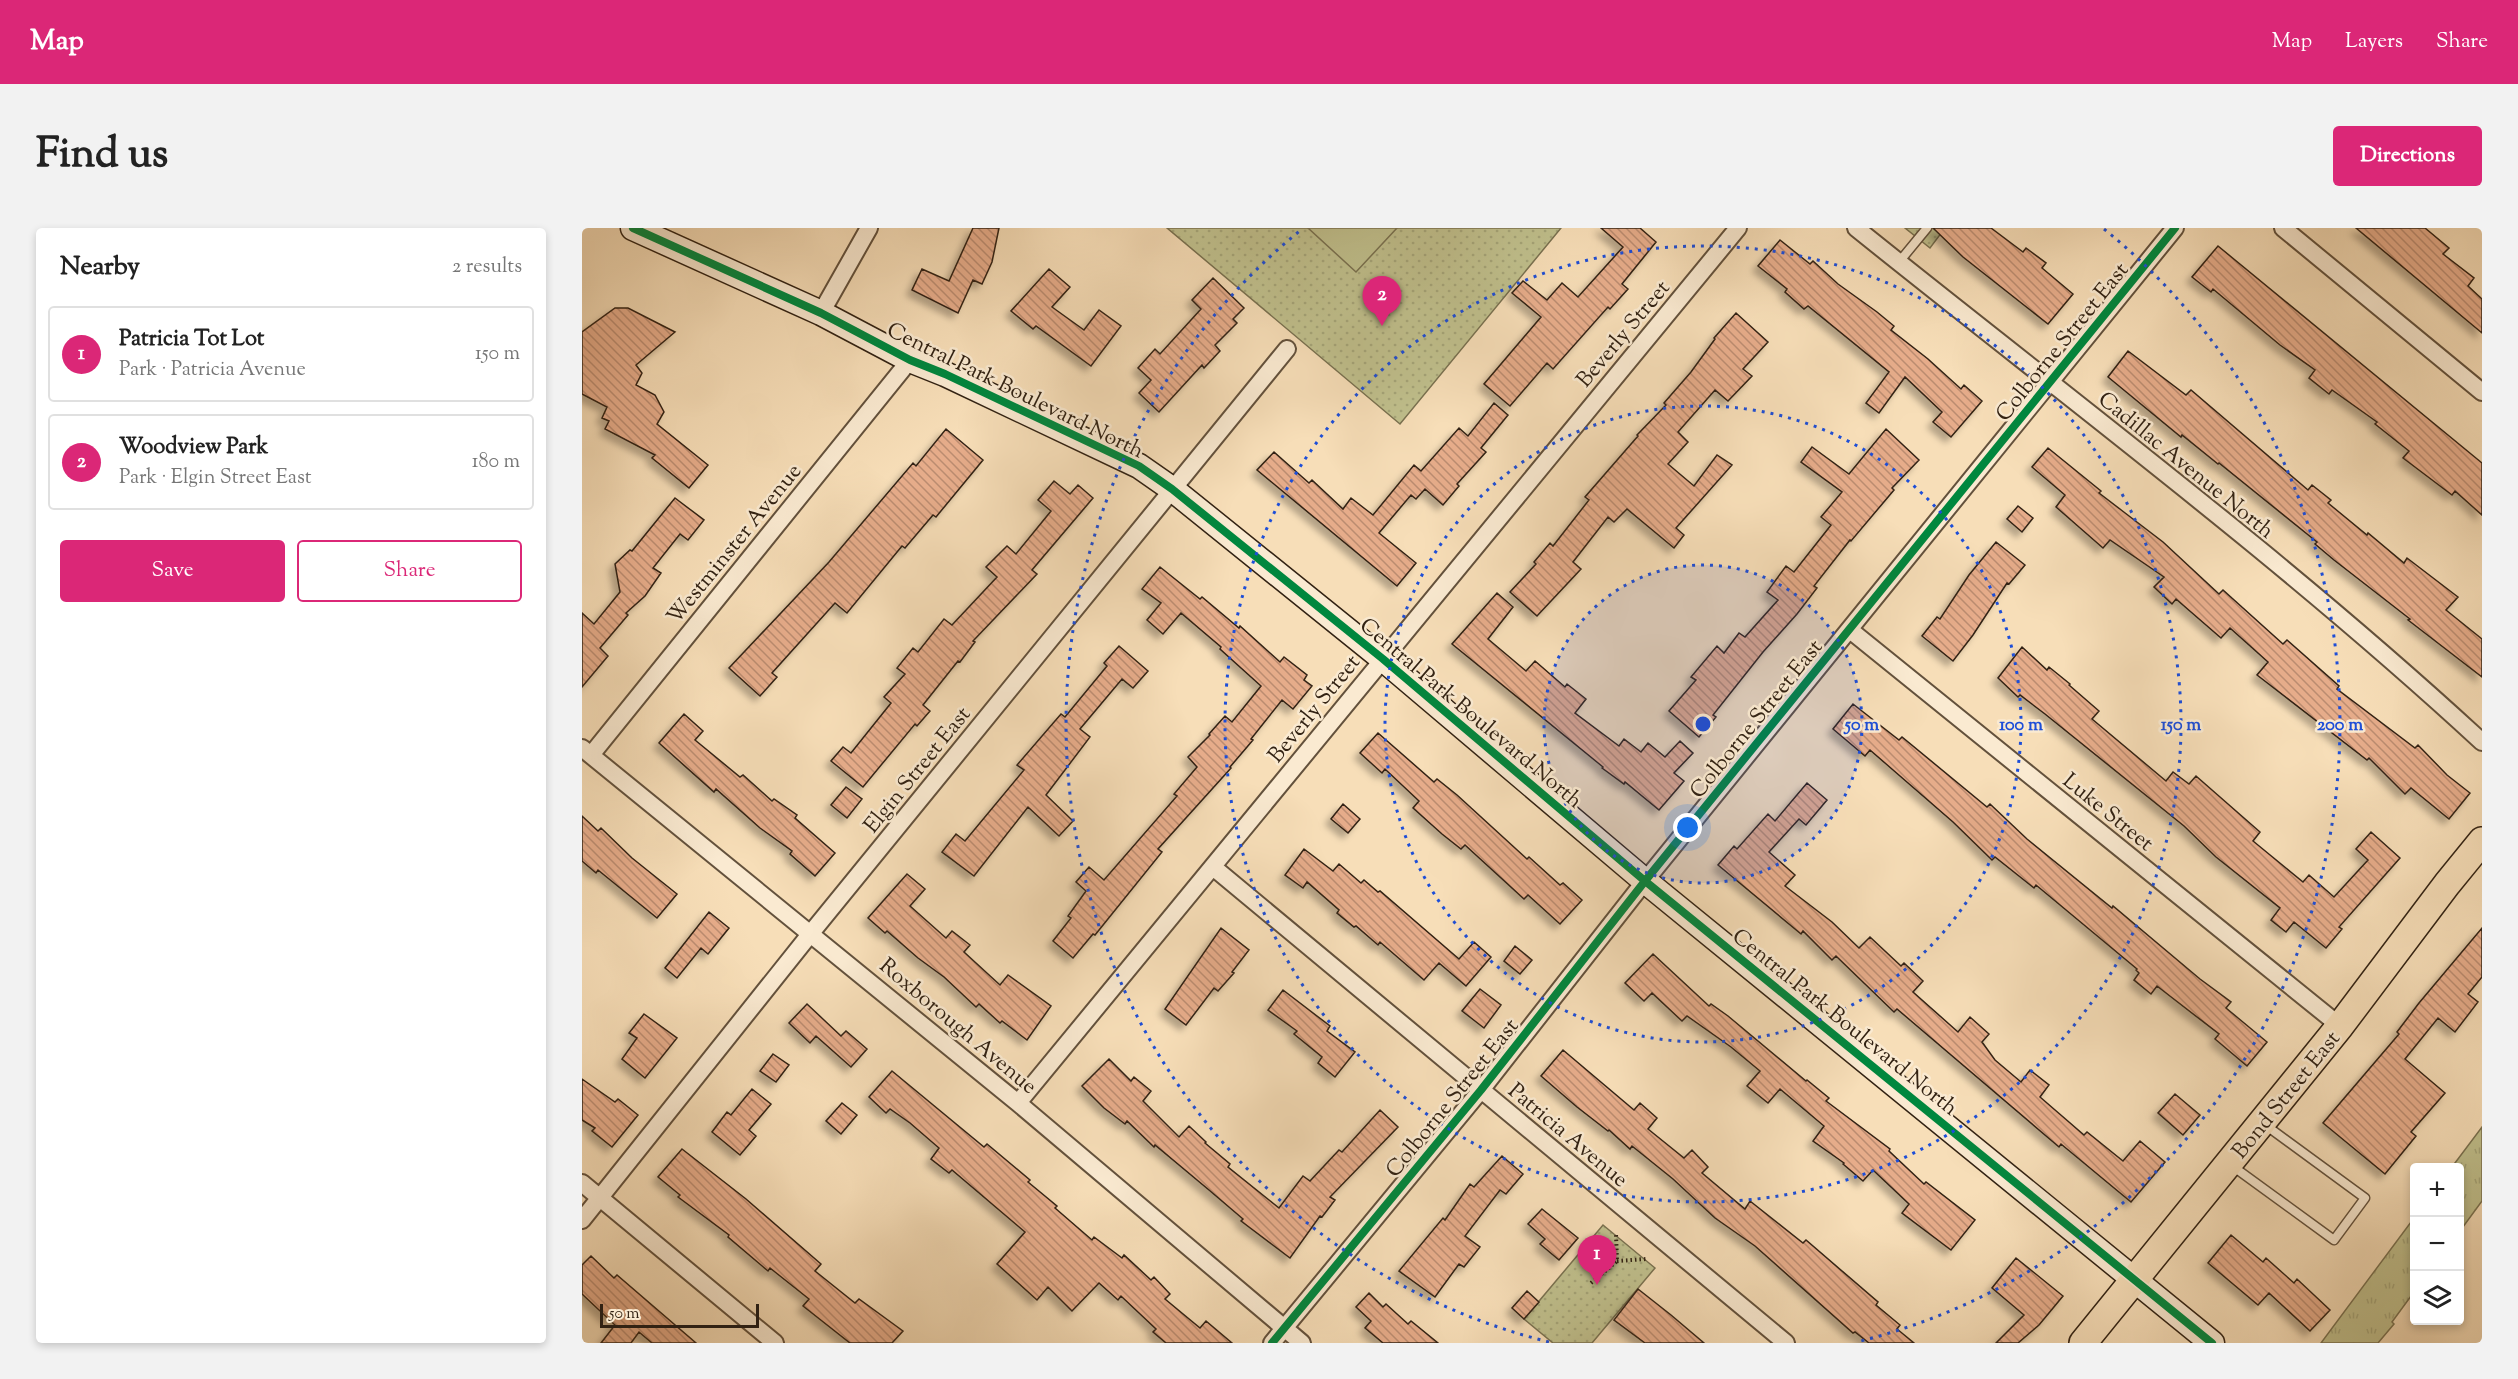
<!DOCTYPE html>
<html lang="en">
<head>
<meta charset="utf-8">
<style>
	:root { --surface:#fff; --page:#f2f2f2; --text:#222; --muted:#767676; --line:#e0e0e0; --accent:#db2777 }
	body { margin:0; font-family:"Sorts Mill Goudy",serif; background:var(--page); color:var(--text) }
	.controls { position:absolute; right:18px; bottom:18px; display:grid; overflow:hidden; border-radius:6px; box-shadow:0 3px 9px #0003 }
	.controls button { width:54px; height:54px; display:grid; place-items:center; padding:0; border:0; border-bottom:2px solid var(--line); background:var(--surface); color:var(--text); font:30px sans-serif }
	.scale { position:absolute; left:18px; bottom:15px; width:159px; box-sizing:border-box; padding-left:6px; border:3px solid #322213; border-top:0; font-size:16px; line-height:21px; white-space:nowrap; color:#322213; -webkit-text-stroke:4px #faead1; paint-order:stroke }
	.you { position:absolute; left:1106px; top:600px; width:21px; height:21px; margin:-15px; border:4px solid #fff; border-radius:50%; background:#1a73e8; box-shadow:0 0 0 9px #1a73e833 }
	.badge { display:grid; place-items:center; width:39px; height:39px; border-radius:50%; background:var(--accent); color:#fff; font-size:20px; font-weight:700 }
	.pin { position:absolute; translate:-50% -50px; filter:drop-shadow(0 2px 3px #0008) }
	.pin::after { content:''; position:absolute; top:32px; width:21px; height:18px; background:inherit; clip-path:polygon(0 0,100% 0,50% 100%) }
	.list { margin:0; padding:0; list-style:none }
	h2 { display:flex; justify-content:space-between; align-items:center; height:78px; margin:0; padding:0 24px; font-size:26px }
	h2 small { font-size:20px; font-weight:400; color:var(--muted) }
	.list li { display:grid; grid-template-columns:39px 1fr auto; gap:18px; align-items:center; box-sizing:border-box; height:96px; margin:0 12px 12px; padding:0 12px; border:2px solid var(--line); border-radius:6px }
	.list b { display:block; font-size:22px; white-space:nowrap }
	.list p { margin:0; font-size:20px; white-space:nowrap; color:var(--muted) }
	.list em { font-size:20px; font-style:normal; color:var(--muted) }
	.actions { display:flex; gap:12px; padding:18px 24px }
	.actions a { flex:1; padding:14px 0; border:2px solid var(--accent); border-radius:6px; text-align:center; font-size:21px; color:var(--accent) }
	.actions .main { background:var(--accent); color:#fff }
	.icon { flex:none; width:33px; height:33px; fill:none; stroke:currentColor; stroke-width:2; stroke-linecap:round; stroke-linejoin:round }
	.map { position:relative; flex:none; width:1900px; height:1115px; overflow:hidden; border-radius:6px }
	header { display:flex; align-items:center; gap:36px; box-sizing:border-box; height:84px; padding:0 30px; background:var(--accent); color:#fff }
	header strong { font-size:28px }
	nav { display:flex; gap:33px; margin-inline-start:auto; font-size:21px }
	.intro { display:flex; align-items:center; justify-content:space-between; box-sizing:border-box; height:144px; padding:0 36px }
	h1 { margin:0; font-size:42px }
	.button { padding:15px 27px; border-radius:6px; background:var(--accent); color:#fff; font-size:21px; font-weight:700 }
	main { display:flex; gap:36px; padding:0 36px }
	aside { flex:1; background:var(--surface); border-radius:6px; box-shadow:0 3px 9px #0003 }
	.map>svg:first-child { display:block }
	.grass { fill:url(#grass-tufts); stroke:#797150; stroke-width:1.5 }
	.park { fill:url(#park-dots); stroke:#797150; stroke-width:1.5 }
	.garden { fill:#c0c08d; stroke:#797150; stroke-width:1.5 }
	.building { fill:url(#building-back-hatch); stroke:#322213; stroke-width:1.5; filter:url(#shadow) }
	.lines { fill:none; stroke-linecap:round; stroke-linejoin:round }
	.lane-casing { stroke:#63513c; stroke-width:11 }
	.street-casing { stroke:#63513c; stroke-width:20 }
	.secondary-casing { stroke:#322213; stroke-width:27 }
	.primary-casing { stroke:#322213; stroke-width:30 }
	.path { stroke:#322213; stroke-width:4; stroke-dasharray:1.5 3; stroke-linecap:butt }
	.lane { stroke:#faead1; stroke-width:8 }
	.street { stroke:#faead1; stroke-width:16 }
	.secondary { stroke:#faead1; stroke-width:24 }
	.primary { stroke:#f7deb8; stroke-width:27 }
	.cycleway-casing { stroke:#faead1; stroke-width:11 }
	.cycleway { stroke:#00873e; stroke-width:8 }
	.ring { fill:none; stroke:#1d4ed8; stroke-width:3; stroke-dasharray:3 6 }
	.labels { text-anchor:middle; stroke-width:5; stroke-linejoin:round; paint-order:stroke }
	.street-label { font-size:22px; fill:#322213; stroke:#faead1 }
	.centre { fill:#1d4ed8; stroke:#faead1; stroke-width:3 }
	.ring-label { font-size:18px; text-anchor:middle; font-weight:bold; fill:#1d4ed8; stroke:#faead1; stroke-width:5; stroke-linejoin:round; paint-order:stroke }
</style>
</head>
<body>
<header>
<strong>Map</strong>
<nav><a>Map</a><a>Layers</a><a>Share</a></nav>
</header>
<div class="intro"><h1>Find us</h1><a class="button">Directions</a></div>
<main>
<aside>
<h2>Nearby<small>2 results</small></h2>
<ul class="list">
<li><span class="badge">1</span><div><b>Patricia Tot Lot</b><p>Park · Patricia Avenue</p></div><em>150 m</em></li>
<li><span class="badge">2</span><div><b>Woodview Park</b><p>Park · Elgin Street East</p></div><em>180 m</em></li>
</ul>
<div class="actions"><a class="main">Save</a><a>Share</a></div>
</aside>
<div class="map">
<svg width="1900" height="1115" viewBox="0 0 1900 1115">
	<defs>
		<pattern id="grass-tufts" width="24" height="20" patternUnits="userSpaceOnUse" patternTransform="scale(1.5)"><rect width="24" height="20" fill="#c0c08d"/><path d="M3 7l-1-3M5 7V3M7 7l1-3M15 17l-1-3M17 17v-4M19 17l1-3" fill="none" stroke="#a5a579"/></pattern>
		<pattern id="park-dots" width="8" height="8" patternUnits="userSpaceOnUse" patternTransform="scale(1.5)"><rect width="8" height="8" fill="#c0c08d"/><path d="M2 2h.1M6 6h.1" fill="none" stroke="#a5a579" stroke-width="1.8" stroke-linecap="round"/></pattern>
		<pattern id="building-back-hatch" width="6" height="6" patternUnits="userSpaceOnUse" patternTransform="scale(1.5)"><rect width="6" height="6" fill="#e6ac8a"/><path d="M-1 5l2 2M0 0l6 6M5-1l2 2" fill="none" stroke="#bb8c70"/></pattern>
		<filter id="shadow"><feDropShadow dx="-5.5" dy="5.5" stdDeviation="3" flood-color="#0004"/></filter>
	</defs>
	<rect width="100%" height="100%" fill="#f7deb8"/>
	<filter id="stains"><feTurbulence type="fractalNoise" baseFrequency=".00333" numOctaves="4"/><feColorMatrix values="0 0 0 0 .2 0 0 0 0 .09 0 0 0 0 .02 0 0 0 .5 -.17"/></filter>
	<radialGradient id="worn" r=".72"><stop offset=".6" stop-color="#630" stop-opacity="0"/><stop offset="1" stop-color="#630" stop-opacity=".3"/></radialGradient>
	<path class="grass" d="M1900,899v74l-22,30v-63l-8,-1z
		M1832,990v74l-22,30 2,2 -16,19h-57z"/>
	<path class="park" d="M585,0h394l-161,196z
		M1323,0h40l-15,20z
		M1021,997l52,43 -63,75h-39l-29,-24z"/>
	<path class="garden" d="M726,0h89l-41,44z"/>
	<path class="building" d="M391,0h26l-7,34 -10,22 -9,-4 -15,33 -46,-23 10,-21 27,12z
		M1019,0h39l16,14 -34,42 6,5 -18,20 -2,-2 -55,62 -6,-6 -37,43 -26,-22 57,-67 -29,-24 11,-12 24,19 15,-17 16,14 45,-50z
		M1351,0h58l32,24 3,-4 20,15 -4,5 31,26 -25,30 -85,-67z
		M1774,0h69l24,20 -6,6 31,24 -6,8 14,13v34z
		M1198,12l30,24 3,-3 25,23 39,28 17,14 -3,4 37,29 33,30 3,-4 18,16 -31,36 -18,-15 9,-10 -37,-35 -26,36 -13,-10 23,-31 -81,-66 -4,3 -19,-17 2,-3 -29,-23z
		M1636,18l264,217v52l-27,-24 -3,4 -49,-37 6,-7 -34,-27 2,-2 -45,-32 -3,4 -20,-16 6,-8 -35,-25 -67,-56 -2,3 -19,-15z
		M467,41l21,18 -18,20 32,23 15,-20 22,16 -30,40 -55,-40 -3,3 -22,-18z
		M631,50l31,30 -11,11 4,4 -22,22 5,6 -16,17 -2,-3 -43,47 -20,-19 12,-13 -13,-12 17,-19 5,5 41,-45 -9,-9z
		M33,80h13l47,24 -39,33 6,8 -6,12 19,10 9,17 -7,12 51,41 -19,23 -37,-30 3,-3 -50,-26 4,-8 -7,-3 5,-11 -25,-13v-62z
		M1154,85l32,29 -25,27 9,7 -24,25 -13,-11 -37,42 10,10 -20,22 26,22 23,-31 15,10 -56,63 8,7 -10,13 -47,-39 -13,13 -6,-5 -35,45 8,7 -44,47 -27,-24 26,-28 -2,-2 16,-19 3,3 36,-46 -4,-3 53,-61 -1,-1 29,-30 -2,-2 27,-31 24,-33 -1,-1z
		M1546,123l58,44 5,-5 117,100 4,-5 19,15 -3,3 39,32 1,-2 36,30 3,-5 51,39 -12,13 36,29v38l-74,-57 2,-1 -76,-59 -19,-16 2,-2 -98,-79 -1,1 -36,-29 -1,2 -73,-60z
		M912,175l14,12 -27,33 5,4 -29,32 2,2 -16,19 -18,-16 -9,10 -5,-4 -32,38 37,30 -19,23 -140,-116 17,-18 35,31 3,-3 31,29 8,-11 22,17 41,-50 7,6 38,-43 9,8z
		M364,201l37,31 -47,57 -3,-2 -28,33 -3,-2 -55,67 -12,-10 -63,70 5,4 -17,19 -31,-28 100,-106 84,-99 3,3z
		M1304,201l33,31 -27,28 2,2 -43,51 -1,-1 -36,46 3,2 -20,26 -34,38 -50,63 3,2 -17,20 -30,-26 27,-31 -5,-3 26,-31 7,7 15,-20 6,4 33,-37 -11,-8 19,-26 8,6 37,-47 -10,-8 21,-25 -41,-30 11,-15 37,27z
		M1466,220l53,43 -2,2 64,49 56,52 4,-4 60,54 4,-4 52,46 -2,3 78,59 3,-3 29,30 23,18 -21,26 -38,-31 -6,6 -36,-36 -2,2 -110,-85 11,-13 -38,-34 -9,10 -45,-39 -4,5 -18,-17 10,-10 -54,-37 -7,8 -47,-41 9,-12 -33,-28z
		M472,253l16,13 8,-9 15,13 -61,72 5,4 -64,67 2,1 -15,20 -2,-1 -35,44 7,6 -13,15 -2,-2 -52,63 -32,-26 12,-14 8,6 40,-50 -7,-6 21,-23 -8,-6 16,-20 5,4 26,-33 8,6 45,-48 -11,-10 21,-21 9,8 35,-43 -13,-11z
		M93,270l29,22 -16,20 -8,-6 -27,34 8,5 -16,23 -19,17 2,2 -28,33 8,8 -26,31v-74l12,11 26,-32 -5,-28 15,-14 2,1z
		M1436,278l15,12 -11,14 -15,-13z
		M1414,314l29,23 -16,19 -2,-1 -34,52 -20,26 -31,-25 15,-19 3,2 29,-44z
		M578,339l40,32 2,-2 37,31 1,-2 40,36 4,-5 23,18 -3,5 8,6 -19,23 -11,-9 -31,39 2,1 -23,27 1,1 -73,81 4,3 -67,83 -2,-1 -20,24 -20,-17 18,-23 -3,-2 18,-25 -10,-9 13,-15 15,13 73,-84 -3,-2 23,-27 -9,-10 22,-22 -1,-1 16,-18 7,6 29,-36 -41,-37 1,-2 -40,-34 -18,21 -16,-14 14,-17 -19,-14z
		M915,365l16,14 -25,32 38,32 9,-10 30,26 2,-3 19,15 -11,14 44,33 5,-7 17,13 7,-9 17,14 15,-16 13,12 -19,20 10,8 -25,29 -34,-28 -1,2 -22,-16 1,-1 -151,-123z
		M537,418l29,25 -15,17 -11,-9 -42,50 10,8 -44,58 27,26 -14,15 -31,-29 -54,69 -32,-24 14,-18 9,7 59,-71 -7,-5 44,-51 4,3 42,-51 -3,-3z
		M1440,419l25,23 2,-3 21,17 -1,1 30,26 -7,8 74,62 7,-9 16,12 7,-8 64,56 -7,9 50,41 6,-7 25,22 34,-37 -12,-11 15,-17 29,26 -61,69 3,2 -16,19 -32,-26 -8,10 -15,-12 9,-12 -64,-51 -32,-31 -139,-112 -25,-19 -2,2 -20,-19z
		M1271,476l46,36 3,-3 85,70 3,-3 37,35 85,69 1,-2 87,73 31,23 -5,6 41,34 -20,24 -32,-27 4,-5 -53,-41 -9,-7 -6,8 -17,-14 5,-7 -3,-3 1,-1 -101,-84 -2,3 -39,-31 -3,3 -39,-38 -83,-72 -5,6 -32,-27z
		M102,486l19,17 -8,9 45,37 3,-2 29,26 2,-2 23,16 -2,3 40,35 -20,23 -25,-22 2,-3 -32,-23 -44,-39 -2,3 -55,-49z
		M796,505l56,49 3,-3 20,16 70,64 2,-2 31,28 3,-2 19,17 -22,24 -32,-29 -4,4 -59,-54 -4,4 -19,-15 -29,-26 6,-7 -34,-32 -3,4 -22,-20z
		M1225,555l20,17 -21,25 -7,-6 -30,33 26,23 -10,11 47,36 27,26 11,-11 31,29 3,-3 19,18 -10,11 45,40 12,-15 19,17 -7,8 13,18 26,22 9,-12 19,15 -9,12 44,38 3,-3 36,29 17,-20 25,21 -34,40 -70,-58 -2,3 -162,-138 -3,3 -58,-56 -4,4 -29,-29 -2,3 -83,-69 16,-19 3,3 31,-35 7,7z
		M264,559l16,12 -15,19 -16,-13z
		M761,576l17,15 -12,14 -17,-14z
		M0,588l16,15 3,-3 31,30 45,36 -20,24 -59,-48 -2,3 -14,-12z
		M722,621l29,22 6,-7 22,19 3,-3 14,12 2,-1 79,68 15,-17 17,15 -25,29 -27,-23 -15,17 -44,-38 -2,3 -22,-19 -2,1 -17,-14 2,-3 -32,-28 -4,6 -18,-13z
		M325,646l18,15 -15,17 36,32 6,-7 18,14 -6,7 36,33 8,-10 43,31 -24,34 -25,-19 -2,2 -21,-19 -3,3 -32,-30 -26,-19 -31,-27 -2,2 -17,-15z
		M127,684l20,16 -21,26 -7,-6 -24,30 -12,-10z
		M639,700l28,22 -17,22 2,1 -16,18 -4,-3 -28,37 -21,-16z
		M1900,700v49l-14,17 10,8 -23,30 -17,-14 -33,41 40,34 -34,39 5,4 -31,38 -62,-51 76,-89 -2,-2 22,-29z
		M933,718l17,14 -12,14 -16,-13z
		M1071,726l56,52 2,-2 17,12 78,65 1,-1 22,18 -3,3 64,48 -1,2 35,33 2,-2 49,38 -24,30 -49,-37 7,-9 -36,-34 -10,11 -20,-17 1,-1 -31,-22 11,-15 -44,-37 -12,14 -21,-17 13,-15 -29,-24 -44,-31 -5,5 -30,-28 -8,8 -19,-18z
		M898,761l21,16 -17,23 -22,-17z
		M701,762l47,36 -3,5 28,21 -20,25 -17,-14 4,-6 -28,-23 3,-3 -29,-21z
		M225,776l34,32 5,-5 21,18 -16,18 -35,-31 -6,7 -21,-20z
		M62,786l33,24 -32,40 -23,-19 15,-21 -8,-5z
		M981,822l71,60 6,-7 17,15 -9,11 36,29 8,-8 16,17 -6,6 43,36 5,-8 53,42 3,-3 72,62 -2,3 24,20 -3,4 17,14h-45l-14,-11 -2,1 -98,-87 -40,-28 -42,-39 -41,-33 -2,3 -21,-19 -1,1 -31,-24 -36,-31z
		M191,826l16,11 -13,17 -16,-11z
		M527,831l22,22 3,-4 17,14 -8,10 36,36 10,-11 17,16 -1,1 25,21 -2,3 51,41 24,-32 7,5 29,-31 3,2 38,-42 18,17 -68,70 5,3 -13,17 -2,-1 -30,42 -49,-37 2,-2 -34,-29 -54,-45 -1,2 -27,-26 -2,3 -21,-16 -22,-22z
		M310,843l92,76 3,-3 43,36 -2,2 29,24 -2,2 37,32 2,-3 28,21 2,-3 27,25 3,-3 16,17 -5,5 35,29 6,-7 26,22h-66l-13,-11 3,-3 -35,-33 -3,4 -19,-17 -27,28 -24,-24 -11,13 -40,-36 28,-32 -73,-62 -3,3 -18,-14 8,-11 -29,-25 -20,-14 -4,4 -17,-16z
		M0,851l33,23 3,-3 20,16 -26,32 -20,-16 3,-3 -13,-8z
		M170,861l19,15 -22,26 7,6 -16,19 -28,-23 15,-20 4,3z
		M1593,866l25,21 -17,20 -25,-22z
		M260,875l15,12 -16,19 -15,-13z
		M100,921l64,50 75,65 -6,7 40,32 4,-4 44,32 -11,12h-42l-47,-37 6,-7 -39,-31 -2,3 -40,-34 1,-2 -51,-38 2,-2 -22,-18z
		M920,928l21,18 -17,20 -6,-4 -35,46 15,11 -16,20 -5,-3 -24,33 -36,-26 44,-53 2,2 25,-36 4,3z
		M960,981l36,29 -19,22 -19,-16 5,-5 -17,-15z
		M1649,1007l32,27 3,-4 28,25 3,-4 33,31 -20,21 -41,-38 -11,12 -50,-42z
		M9,1028l23,22 3,-3 79,68h-44l-13,-11 -8,11h-30l14,-18 -33,-31v-29z
		M1434,1030l47,38 -24,29 -21,18h-22l28,-28 -32,-27z
		M1056,1061l33,26 33,28h-59l-31,-23z
		M945,1063l12,11 -15,17 -12,-11z
		M787,1065l14,14 3,-3 22,20 3,-3 27,22h-55l-18,-15 6,-7 -15,-14z"/>
	<g class="lines">
		<g class="lane-casing">
			<path id="lane" d="M1317,34l28,-34
				M1649,937l103,75 31,-42 -101,-74"/>
		</g>
		<g class="street-casing">
			<path id="street" d="M1274,0c210,169 428,331 626,514
				M1701,0l199,164
				M239,85l48,-85
				M1268,402l490,396
				M0,520l436,355 284,240
				M9,527l319,-395
				M631,639l573,476
				M436,875l720,-875
				M0,955l193,160
				M0,992l229,-287 476,-584
				M690,1115l209,-253 164,-209 530,-653"/>
		</g>
		<g class="secondary-casing">
			<path id="secondary" d="M51,0l188,85 89,47 35,14 194,92 33,23 211,170 262,222 567,462"/>
		</g>
		<g class="primary-casing">
			<path id="primary" d="M1501,1115l257,-317 107,-142 35,-43"/>
		</g>
		<path class="path" d="M1035,1033l29,-2
			M1009,1055l26,-22 -1,-27"/>
		<use href="#lane" class="lane"/>
		<use href="#street" class="street"/>
		<use href="#secondary" class="secondary"/>
		<use href="#primary" class="primary"/>
		<g class="cycleway-casing">
			<path id="cycleway" d="M51,0l188,85 89,47 35,14 194,92 33,23 211,170 262,222 567,462
				M690,1115l209,-253 164,-209 530,-653"/>
		</g>
		<use href="#cycleway" class="cycleway"/>
	</g>
	<circle cx="1121" cy="496" r="159" fill="#1d4ed8" fill-opacity=".12"/>
	<g class="ring">
		<circle cx="1121" cy="496" r="159"/>
		<circle cx="1121" cy="496" r="318"/>
		<circle cx="1121" cy="496" r="478"/>
		<path d="M967 1114A637 637 0 0 1 720 1M1522 1A637 637 0 0 1 1275 1114"/>
	</g>
	<g class="labels">
		<g class="street-label">
			<text transform="translate(1040 105) rotate(-50)" y="8">Beverly Street</text>
			<text transform="translate(1479 113) rotate(-51)" y="8">Colborne Street East</text>
			<text transform="translate(434 161) rotate(26)" y="8">Central Park Boulevard North</text>
			<text transform="translate(1605 236) rotate(39)" y="8">Cadillac Avenue North</text>
			<text transform="translate(151 315) rotate(-51)" y="8">Westminster Avenue</text>
			<text transform="translate(731 480) rotate(-51)" y="8">Beverly Street</text>
			<text transform="translate(890 484) rotate(40)" y="8">Central Park Boulevard North</text>
			<text transform="translate(1173 490) rotate(-51)" y="8">Colborne Street East</text>
			<text transform="translate(334 541) rotate(-51)" y="8">Elgin Street East</text>
			<text transform="translate(1527 583) rotate(39)" y="8">Luke Street</text>
			<text transform="translate(1264 793) rotate(39)" y="8">Central Park Boulevard North</text>
			<text transform="translate(377 797) rotate(40)" y="8">Roxborough Avenue</text>
			<text transform="translate(1703 866) rotate(-51)" y="8">Bond Street East</text>
			<text transform="translate(869 869) rotate(-51)" y="8">Colborne Street East</text>
			<text transform="translate(987 906) rotate(40)" y="8">Patricia Avenue</text>
		</g>
	</g>
	<circle cx="1121" cy="496" r="9" class="centre"/>
	<g class="ring-label">
		<text x="1280" y="502">50 m</text>
		<text x="1439" y="502">100 m</text>
		<text x="1599" y="502">150 m</text>
		<text x="1758" y="502">200 m</text>
	</g>
	<rect width="100%" height="100%" filter="url(#stains)"/>
	<rect width="100%" height="100%" fill="url(#worn)"/>
</svg>
<div class="controls">
<button>+</button>
<button>−</button>
<button><svg class="icon" aria-label="layers" viewBox="0 0 24 24"><path d="M12 4l9 5-9 5-9-5zM3 14l9 5 9-5"/></svg></button>
</div>
<div class="scale">50 m</div>
<div class="you"></div>
<div class="pin badge" style="left:1015px;top:1057px">1</div>
<div class="pin badge" style="left:800px;top:98px">2</div>
</div>
</main>
</body>
</html>
